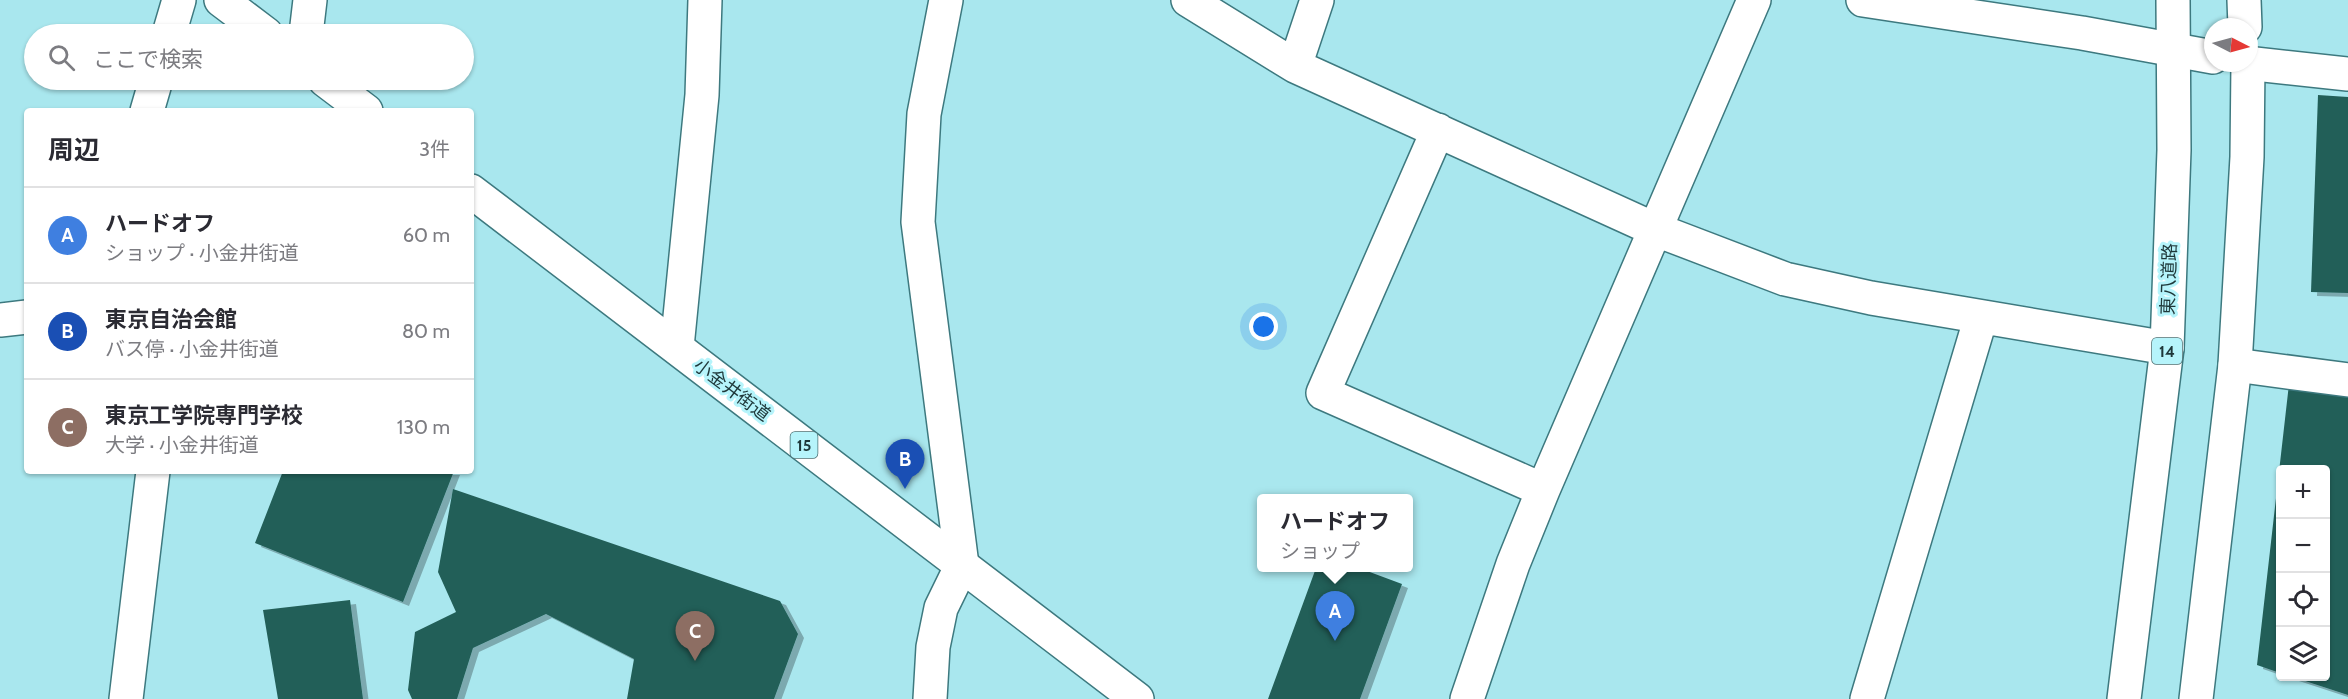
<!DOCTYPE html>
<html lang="ja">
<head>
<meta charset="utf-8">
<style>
	:root { --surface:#fff; --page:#f2f2f3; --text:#2b2b33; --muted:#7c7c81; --line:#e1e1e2; --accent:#b32128 }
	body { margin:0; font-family:Cabin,"Noto Sans JP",sans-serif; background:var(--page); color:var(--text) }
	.controls { position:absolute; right:18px; bottom:18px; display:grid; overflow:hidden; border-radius:6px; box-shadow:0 2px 4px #0004 }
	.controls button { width:54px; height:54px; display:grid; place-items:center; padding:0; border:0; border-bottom:2px solid var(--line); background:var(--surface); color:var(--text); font:30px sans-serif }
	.compass { position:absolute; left:2204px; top:18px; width:54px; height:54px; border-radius:50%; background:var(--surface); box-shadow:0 2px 4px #0004; rotate:96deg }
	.you { position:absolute; left:1264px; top:327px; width:21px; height:21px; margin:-15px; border:4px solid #fff; border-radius:50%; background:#1a73e8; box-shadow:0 0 0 9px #1a73e833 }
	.badge { display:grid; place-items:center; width:39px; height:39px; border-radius:50%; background:var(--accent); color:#fff; font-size:20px; font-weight:700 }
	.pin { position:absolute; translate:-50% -50px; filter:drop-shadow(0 2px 3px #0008) }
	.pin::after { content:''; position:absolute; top:32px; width:21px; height:18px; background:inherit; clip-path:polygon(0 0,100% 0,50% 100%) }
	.popup { position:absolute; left:1257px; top:494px; width:156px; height:78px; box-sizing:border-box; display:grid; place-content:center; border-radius:6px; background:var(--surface); filter:drop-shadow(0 2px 4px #0005); font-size:20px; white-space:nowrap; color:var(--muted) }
	.popup b { font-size:22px; color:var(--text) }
	.popup::after { content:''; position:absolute; left:50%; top:100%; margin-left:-12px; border:12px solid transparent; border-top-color:var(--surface) }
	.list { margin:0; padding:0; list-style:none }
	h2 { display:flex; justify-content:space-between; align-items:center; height:78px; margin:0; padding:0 24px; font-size:26px }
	h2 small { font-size:20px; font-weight:400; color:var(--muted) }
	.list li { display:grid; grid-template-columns:39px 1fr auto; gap:18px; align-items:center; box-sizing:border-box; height:96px; padding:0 24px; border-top:2px solid var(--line) }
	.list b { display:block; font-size:22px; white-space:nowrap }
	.list p { margin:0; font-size:20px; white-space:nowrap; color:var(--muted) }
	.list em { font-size:20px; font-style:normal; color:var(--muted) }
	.icon { flex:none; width:33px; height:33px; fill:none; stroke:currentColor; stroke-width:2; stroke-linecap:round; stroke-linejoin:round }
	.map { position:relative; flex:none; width:2348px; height:699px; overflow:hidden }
	.search { position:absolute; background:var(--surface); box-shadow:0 2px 4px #0004; left:24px; top:24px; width:450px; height:66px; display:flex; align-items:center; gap:15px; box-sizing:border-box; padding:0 21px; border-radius:33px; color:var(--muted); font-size:22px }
	.panel { position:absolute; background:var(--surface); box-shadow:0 2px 4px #0004; left:24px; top:108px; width:450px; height:366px; border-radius:6px }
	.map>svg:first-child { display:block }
	.building { fill:#235f58; filter:url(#shadow) }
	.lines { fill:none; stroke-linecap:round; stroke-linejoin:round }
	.minor-casing { stroke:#3d797f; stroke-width:36 }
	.major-casing { stroke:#3d797f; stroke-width:36 }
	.minor { stroke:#fff; stroke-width:33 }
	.major { stroke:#fff; stroke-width:33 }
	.labels { text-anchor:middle; stroke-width:6; stroke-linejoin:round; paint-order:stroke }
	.shield { fill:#b6f4fb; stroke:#4c7073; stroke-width:1.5 }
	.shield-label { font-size:16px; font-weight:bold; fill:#1e3739 }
	.street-label { font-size:18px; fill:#1e3739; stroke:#b6f4fb }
</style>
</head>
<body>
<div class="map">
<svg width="2348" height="699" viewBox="0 0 2348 699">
	<defs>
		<filter id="shadow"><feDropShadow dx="6" dy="4" stdDeviation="0" flood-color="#0004"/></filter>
	</defs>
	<rect width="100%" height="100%" fill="#a9e7ee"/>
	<path class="building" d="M2318,95l30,2v196l-37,-1z
		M2289,384l59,10v301l-55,-18 33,-1v-206h-46v203l-23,-8z
		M283,471h171l-51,131 -148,-59z
		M453,489l327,112 18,33 -24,65h-147l7,-40 -88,-45 -73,34 -16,51h-45l-4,-9 7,-58 41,-20 -18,-40z
		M1316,568h43l43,16 -42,115h-92z
		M350,600l13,99h-85l-15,-89z"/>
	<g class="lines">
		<g class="minor-casing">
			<path id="minor" d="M1188,0l107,66 359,163 131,50 86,19 296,50
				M1863,0l219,33 131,24
				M169,34l10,-34
				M306,34l4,-34
				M2246,63l102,11
				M1295,66l22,-66
				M147,111l9,-31
				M1438,130l-115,263 220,97
				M0,320l27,-3
				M677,347l25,-252 3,-95
				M2235,365l113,15
				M126,699l27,-228
				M930,699l3,-52 8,-39 21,-43 -44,-343 6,-108 22,-114
				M1467,699l46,-135 30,-74 211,-490
				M1867,699l114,-382"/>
		</g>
		<g class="major-casing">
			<path id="major" d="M221,0l45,34
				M2244,0l1,27
				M325,80l41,31
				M471,191l666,508
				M2124,699l43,-351 7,-198 -1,-150
				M2196,699l39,-334 12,-208 1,-94"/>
		</g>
		<use href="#minor" class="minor"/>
		<use href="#major" class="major"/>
	</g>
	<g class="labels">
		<g class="shield">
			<rect x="2152" y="338" width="30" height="26" rx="4.5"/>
			<rect x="790.5" y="432" width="27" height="26" rx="4.5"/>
		</g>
		<g class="shield-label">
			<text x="2167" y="357">14</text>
			<text x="804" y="451">15</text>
		</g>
		<g class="street-label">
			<text transform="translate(2169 279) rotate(-88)" y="6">東八道路</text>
			<text transform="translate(732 390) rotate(37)" y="6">小金井街道</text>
		</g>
	</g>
</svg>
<div class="controls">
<button>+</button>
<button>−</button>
<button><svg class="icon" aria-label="locate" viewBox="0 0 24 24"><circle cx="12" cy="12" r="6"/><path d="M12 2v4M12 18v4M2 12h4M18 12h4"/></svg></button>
<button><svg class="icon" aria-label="layers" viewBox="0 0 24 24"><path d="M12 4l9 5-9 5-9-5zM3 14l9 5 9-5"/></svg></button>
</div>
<svg class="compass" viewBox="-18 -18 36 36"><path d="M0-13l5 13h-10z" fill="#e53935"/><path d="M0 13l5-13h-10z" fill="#7c7c81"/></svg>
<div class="you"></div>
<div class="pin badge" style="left:1335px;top:641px;background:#3f7fe0">A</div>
<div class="popup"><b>ハードオフ</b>ショップ</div>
<div class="pin badge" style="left:905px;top:489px;background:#1a4fb4">B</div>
<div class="pin badge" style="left:695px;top:661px;background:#8d6e63">C</div>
<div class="search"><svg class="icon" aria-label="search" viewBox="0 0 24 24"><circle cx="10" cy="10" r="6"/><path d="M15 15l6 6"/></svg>ここで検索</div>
<section class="panel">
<h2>周辺<small>3件</small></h2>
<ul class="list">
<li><span class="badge" style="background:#3f7fe0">A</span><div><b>ハードオフ</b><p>ショップ · 小金井街道</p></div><em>60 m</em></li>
<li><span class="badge" style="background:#1a4fb4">B</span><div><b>東京自治会館</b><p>バス停 · 小金井街道</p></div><em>80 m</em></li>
<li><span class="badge" style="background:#8d6e63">C</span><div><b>東京工学院専門学校</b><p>大学 · 小金井街道</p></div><em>130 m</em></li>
</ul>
</section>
</div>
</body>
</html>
